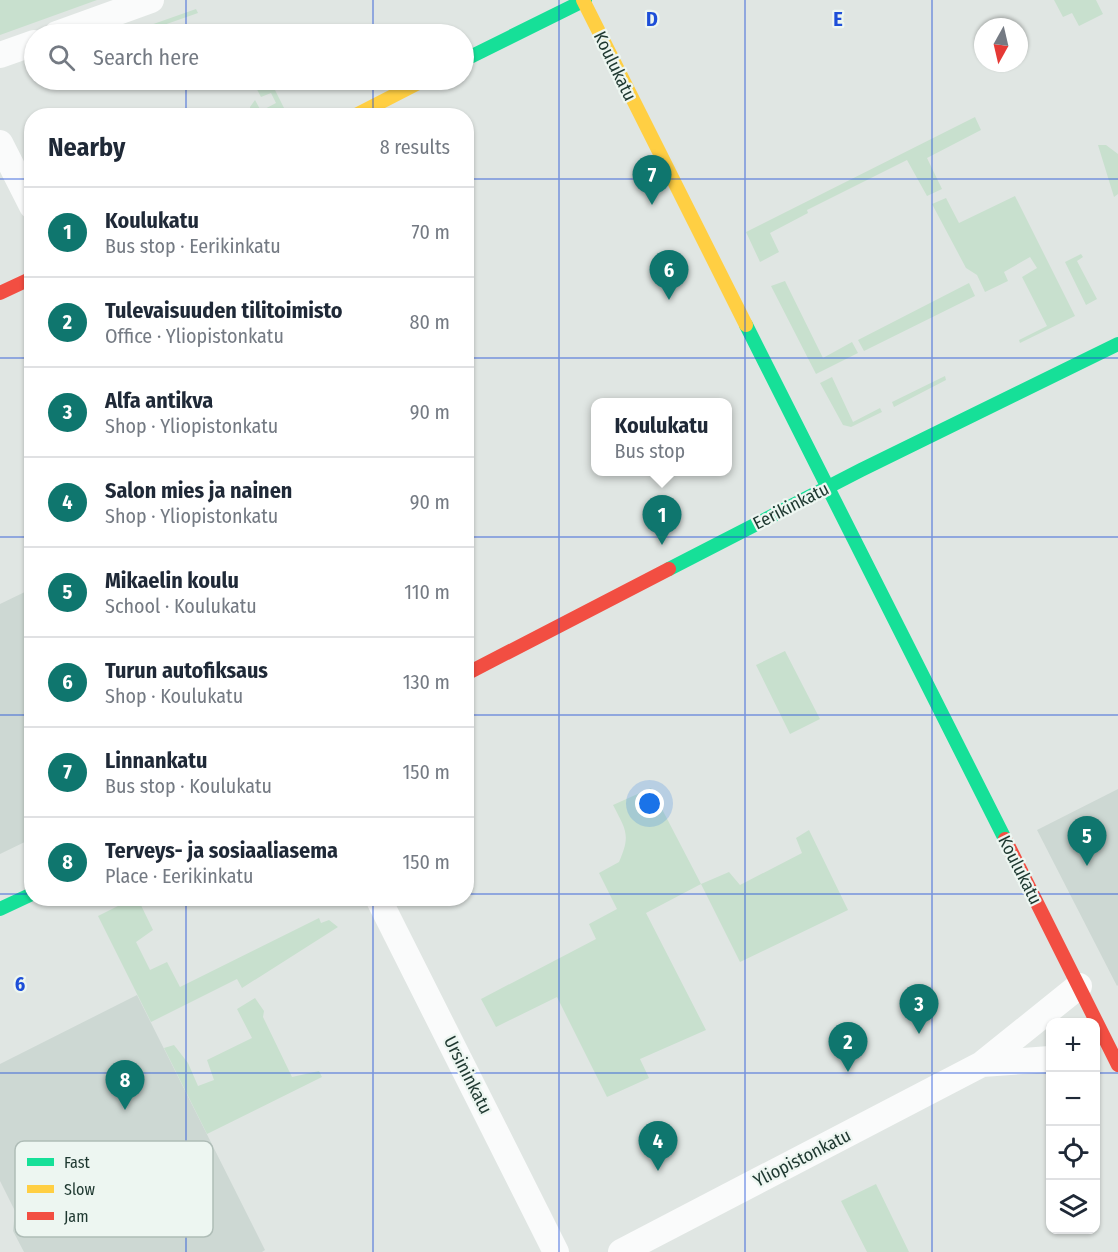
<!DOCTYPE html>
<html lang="en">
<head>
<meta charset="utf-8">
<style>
	:root { --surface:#fff; --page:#f2f2f3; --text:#1f2937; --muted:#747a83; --line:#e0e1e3; --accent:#0f766e }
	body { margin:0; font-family:"Fira Sans Condensed",sans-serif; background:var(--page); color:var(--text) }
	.controls { position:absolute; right:18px; bottom:18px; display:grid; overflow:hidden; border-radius:12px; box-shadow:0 2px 4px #0004 }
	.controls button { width:54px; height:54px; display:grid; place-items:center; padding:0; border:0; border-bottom:2px solid var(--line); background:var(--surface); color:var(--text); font:30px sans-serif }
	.compass { position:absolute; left:974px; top:18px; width:54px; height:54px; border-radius:50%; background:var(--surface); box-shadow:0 2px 4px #0004; rotate:188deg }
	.you { position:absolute; left:650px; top:804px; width:21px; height:21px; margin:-15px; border:4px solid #fff; border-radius:50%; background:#1a73e8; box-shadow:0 0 0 9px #1a73e833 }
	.badge { display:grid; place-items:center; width:39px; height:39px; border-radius:50%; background:var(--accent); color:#fff; font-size:20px; font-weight:700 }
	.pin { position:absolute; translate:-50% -50px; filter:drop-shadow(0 2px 3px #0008) }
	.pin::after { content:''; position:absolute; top:32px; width:21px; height:18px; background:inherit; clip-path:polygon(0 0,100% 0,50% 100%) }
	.popup { position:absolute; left:591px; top:398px; width:141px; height:78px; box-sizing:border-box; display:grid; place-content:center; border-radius:12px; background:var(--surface); filter:drop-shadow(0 2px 4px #0005); font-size:20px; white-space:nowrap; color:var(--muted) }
	.popup b { font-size:22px; color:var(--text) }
	.popup::after { content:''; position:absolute; left:50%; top:100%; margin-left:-12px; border:12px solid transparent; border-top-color:var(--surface) }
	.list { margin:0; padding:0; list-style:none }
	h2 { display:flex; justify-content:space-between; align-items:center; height:78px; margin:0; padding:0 24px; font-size:26px }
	h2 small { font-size:20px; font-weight:400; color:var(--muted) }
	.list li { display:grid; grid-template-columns:39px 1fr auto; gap:18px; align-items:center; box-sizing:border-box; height:90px; padding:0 24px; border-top:2px solid var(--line) }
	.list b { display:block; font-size:22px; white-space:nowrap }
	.list p { margin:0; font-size:20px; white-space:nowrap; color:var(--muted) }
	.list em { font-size:20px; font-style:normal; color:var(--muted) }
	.icon { flex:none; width:33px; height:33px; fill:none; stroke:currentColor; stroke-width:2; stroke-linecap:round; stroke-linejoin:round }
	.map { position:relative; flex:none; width:1118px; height:1252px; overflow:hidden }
	.search { position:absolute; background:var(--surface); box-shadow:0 2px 4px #0004; left:24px; top:24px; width:450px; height:66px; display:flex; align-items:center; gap:15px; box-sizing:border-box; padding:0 21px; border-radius:33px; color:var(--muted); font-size:22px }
	.panel { position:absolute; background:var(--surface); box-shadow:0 2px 4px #0004; left:24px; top:108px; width:450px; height:798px; border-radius:24px }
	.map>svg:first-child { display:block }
	.built { fill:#cdd8d3 }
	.green { fill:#c8e0ce }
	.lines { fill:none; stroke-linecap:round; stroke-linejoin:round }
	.street { stroke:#fafbfb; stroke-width:26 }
	.fast { stroke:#16e098; stroke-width:14 }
	.slow { stroke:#ffcf43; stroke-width:14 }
	.jam { stroke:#f24e42; stroke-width:14 }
	.grid { fill:none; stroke:#1d4ed8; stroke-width:1.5; stroke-opacity:0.55 }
	.labels { text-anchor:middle; stroke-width:4.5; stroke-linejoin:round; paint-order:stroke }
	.street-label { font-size:18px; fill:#1e3830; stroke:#edf6f1 }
	.key { fill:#edf6f1; stroke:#afbdb7; stroke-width:1.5 }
	.key-label { font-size:16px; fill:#1e3830 }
	.grid-label { font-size:20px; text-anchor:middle; font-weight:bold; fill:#1d4ed8; stroke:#edf6f1; stroke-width:4.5; stroke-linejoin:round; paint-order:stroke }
</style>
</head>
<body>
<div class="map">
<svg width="1118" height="1252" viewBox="0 0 1118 1252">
	<rect width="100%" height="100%" fill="#e0e6e3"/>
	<path class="built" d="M31,589v250l-31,15v-250z
		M1118,789v196l-1,1 -80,-156z
		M137,995l128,255 -3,2h-238l-11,-21 2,-20 -15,-30v-117z"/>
	<path class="green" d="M0,0h97l-97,35z
		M1054,0h42l7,14 -24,12 -7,-13 -9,4z
		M196,9l2,4 -60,21h-13z
		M252,80h18l15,30 -10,5h-24l-1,-8 5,-7 6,11 15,-8 -5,-10 -10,4z
		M975,117l6,13 -54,28 15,31 -15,7 -20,-36 -100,50 1,3 -38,20 9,19 -19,10 -14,-30z
		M1098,145h8l12,9v40l-4,3z
		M1015,196l60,120 -55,27 -1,-3 28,-14 -25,-49 15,-9 -7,-11 -26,15 4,9 -23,11 -8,-17 -11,-7 -34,-64 14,-6 13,25z
		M1081,254l2,3 -6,4 20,38 -11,6 -21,-43z
		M785,281l38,77 29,-16 6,11 -42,21 -45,-88z
		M969,283l6,13 -111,55 -6,-11z
		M945,376l1,4 -52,27 -2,-5z
		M832,377l21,45 27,-14 2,4 -31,15 -8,-2 -23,-42z
		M785,651l35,68 -30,15 -34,-69z
		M651,788l50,96 28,-12 11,13 62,-32 -6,-15 13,-8 39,80 -108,52 -39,-78 -55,29 60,117 -66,29 9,19 -42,19 -50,-100 -61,30 -15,-28 115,-60 -7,-15 28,-15 -18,-36 20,-11c12,-27 7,-32 -6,-57z
		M132,899h6l15,31 -17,12 14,28 17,-8 13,25 139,-69 2,5 8,-3 9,7 -96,61 -5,-9 -86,43 -53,-106z
		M255,998l9,13 -1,6 29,60 27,-6 3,6 -115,57 -43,-86 10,-3 14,18 10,23 16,-6 -7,-20 45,-22 -15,-29z
		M876,1184l33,68h-42l-26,-51z"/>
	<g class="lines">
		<path class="street" d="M57,34l94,-34
			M0,55l34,-12
			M0,143l32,63
			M378,898l178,354
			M982,1064l68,-5
			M621,1252l361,-188 97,-78"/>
		<path class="fast" d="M464,60l121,-60
			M746,325l259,514
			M669,569l192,-99 257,-126
			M0,909l32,-15"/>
		<path class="slow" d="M583,0l163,325
			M354,116l70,-36"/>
		<path class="jam" d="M0,293l32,-15
			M466,674l203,-105
			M1005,839l113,226"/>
	</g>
	<path class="grid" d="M186,0v34M373,0v34M559,0v1252M745,0v1252M932,0v1252M186,80v36M373,80v36M0,179h32M466,179h652M0,358h32M466,358h652M0,537h32M466,537h652M0,715h32M466,715h652M0,894h32M466,894h652M186,898v354M373,898v354M0,1073h1050M1096,1073h22"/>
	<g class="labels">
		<g class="street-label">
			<text transform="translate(615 66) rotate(64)" y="6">Koulukatu</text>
			<text transform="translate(791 506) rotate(-27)" y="6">Eerikinkatu</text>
			<text transform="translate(1020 870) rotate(63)" y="6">Koulukatu</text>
			<text transform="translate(468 1075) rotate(63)" y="6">Ursininkatu</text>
			<text transform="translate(802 1158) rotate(-27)" y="6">Yliopistonkatu</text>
		</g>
	</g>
	<rect x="15" y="1141" width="198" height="96" rx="9" class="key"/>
	<rect x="27" y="1158" width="27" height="8" fill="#16e098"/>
	<rect x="27" y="1185" width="27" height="8" fill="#ffcf43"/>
	<rect x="27" y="1212" width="27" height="8" fill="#f24e42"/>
	<g class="key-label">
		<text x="64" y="1168">Fast</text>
		<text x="64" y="1195">Slow</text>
		<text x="64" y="1222">Jam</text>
	</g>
	<g class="grid-label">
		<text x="652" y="26">D</text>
		<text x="838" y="26">E</text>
		<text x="20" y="991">6</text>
	</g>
</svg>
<div class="controls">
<button>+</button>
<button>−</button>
<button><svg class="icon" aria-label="locate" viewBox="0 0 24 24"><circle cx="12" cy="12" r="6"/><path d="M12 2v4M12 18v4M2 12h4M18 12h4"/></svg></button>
<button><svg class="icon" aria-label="layers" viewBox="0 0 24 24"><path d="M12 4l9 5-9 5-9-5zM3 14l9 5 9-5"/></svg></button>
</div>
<svg class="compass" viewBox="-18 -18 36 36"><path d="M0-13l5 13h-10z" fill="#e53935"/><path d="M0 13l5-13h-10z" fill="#747a83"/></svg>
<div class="you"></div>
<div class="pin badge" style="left:662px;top:545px">1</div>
<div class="popup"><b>Koulukatu</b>Bus stop</div>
<div class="pin badge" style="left:848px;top:1072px">2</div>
<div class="pin badge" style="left:919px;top:1034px">3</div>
<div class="pin badge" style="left:658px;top:1171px">4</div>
<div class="pin badge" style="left:1087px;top:866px">5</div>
<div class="pin badge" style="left:669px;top:300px">6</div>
<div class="pin badge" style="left:652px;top:205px">7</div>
<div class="pin badge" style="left:125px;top:1110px">8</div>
<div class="search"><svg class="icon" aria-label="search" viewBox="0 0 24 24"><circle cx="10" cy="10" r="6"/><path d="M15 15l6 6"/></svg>Search here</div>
<section class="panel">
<h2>Nearby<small>8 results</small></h2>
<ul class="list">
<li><span class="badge">1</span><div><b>Koulukatu</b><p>Bus stop · Eerikinkatu</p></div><em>70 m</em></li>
<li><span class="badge">2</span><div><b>Tulevaisuuden tilitoimisto</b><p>Office · Yliopistonkatu</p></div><em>80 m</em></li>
<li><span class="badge">3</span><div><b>Alfa antikva</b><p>Shop · Yliopistonkatu</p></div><em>90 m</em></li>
<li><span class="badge">4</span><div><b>Salon mies ja nainen</b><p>Shop · Yliopistonkatu</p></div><em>90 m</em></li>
<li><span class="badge">5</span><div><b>Mikaelin koulu</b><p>School · Koulukatu</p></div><em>110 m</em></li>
<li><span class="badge">6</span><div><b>Turun autofiksaus</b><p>Shop · Koulukatu</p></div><em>130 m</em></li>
<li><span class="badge">7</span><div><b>Linnankatu</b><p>Bus stop · Koulukatu</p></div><em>150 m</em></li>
<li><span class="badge">8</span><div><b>Terveys- ja sosiaaliasema</b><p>Place · Eerikinkatu</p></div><em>150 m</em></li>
</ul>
</section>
</div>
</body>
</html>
